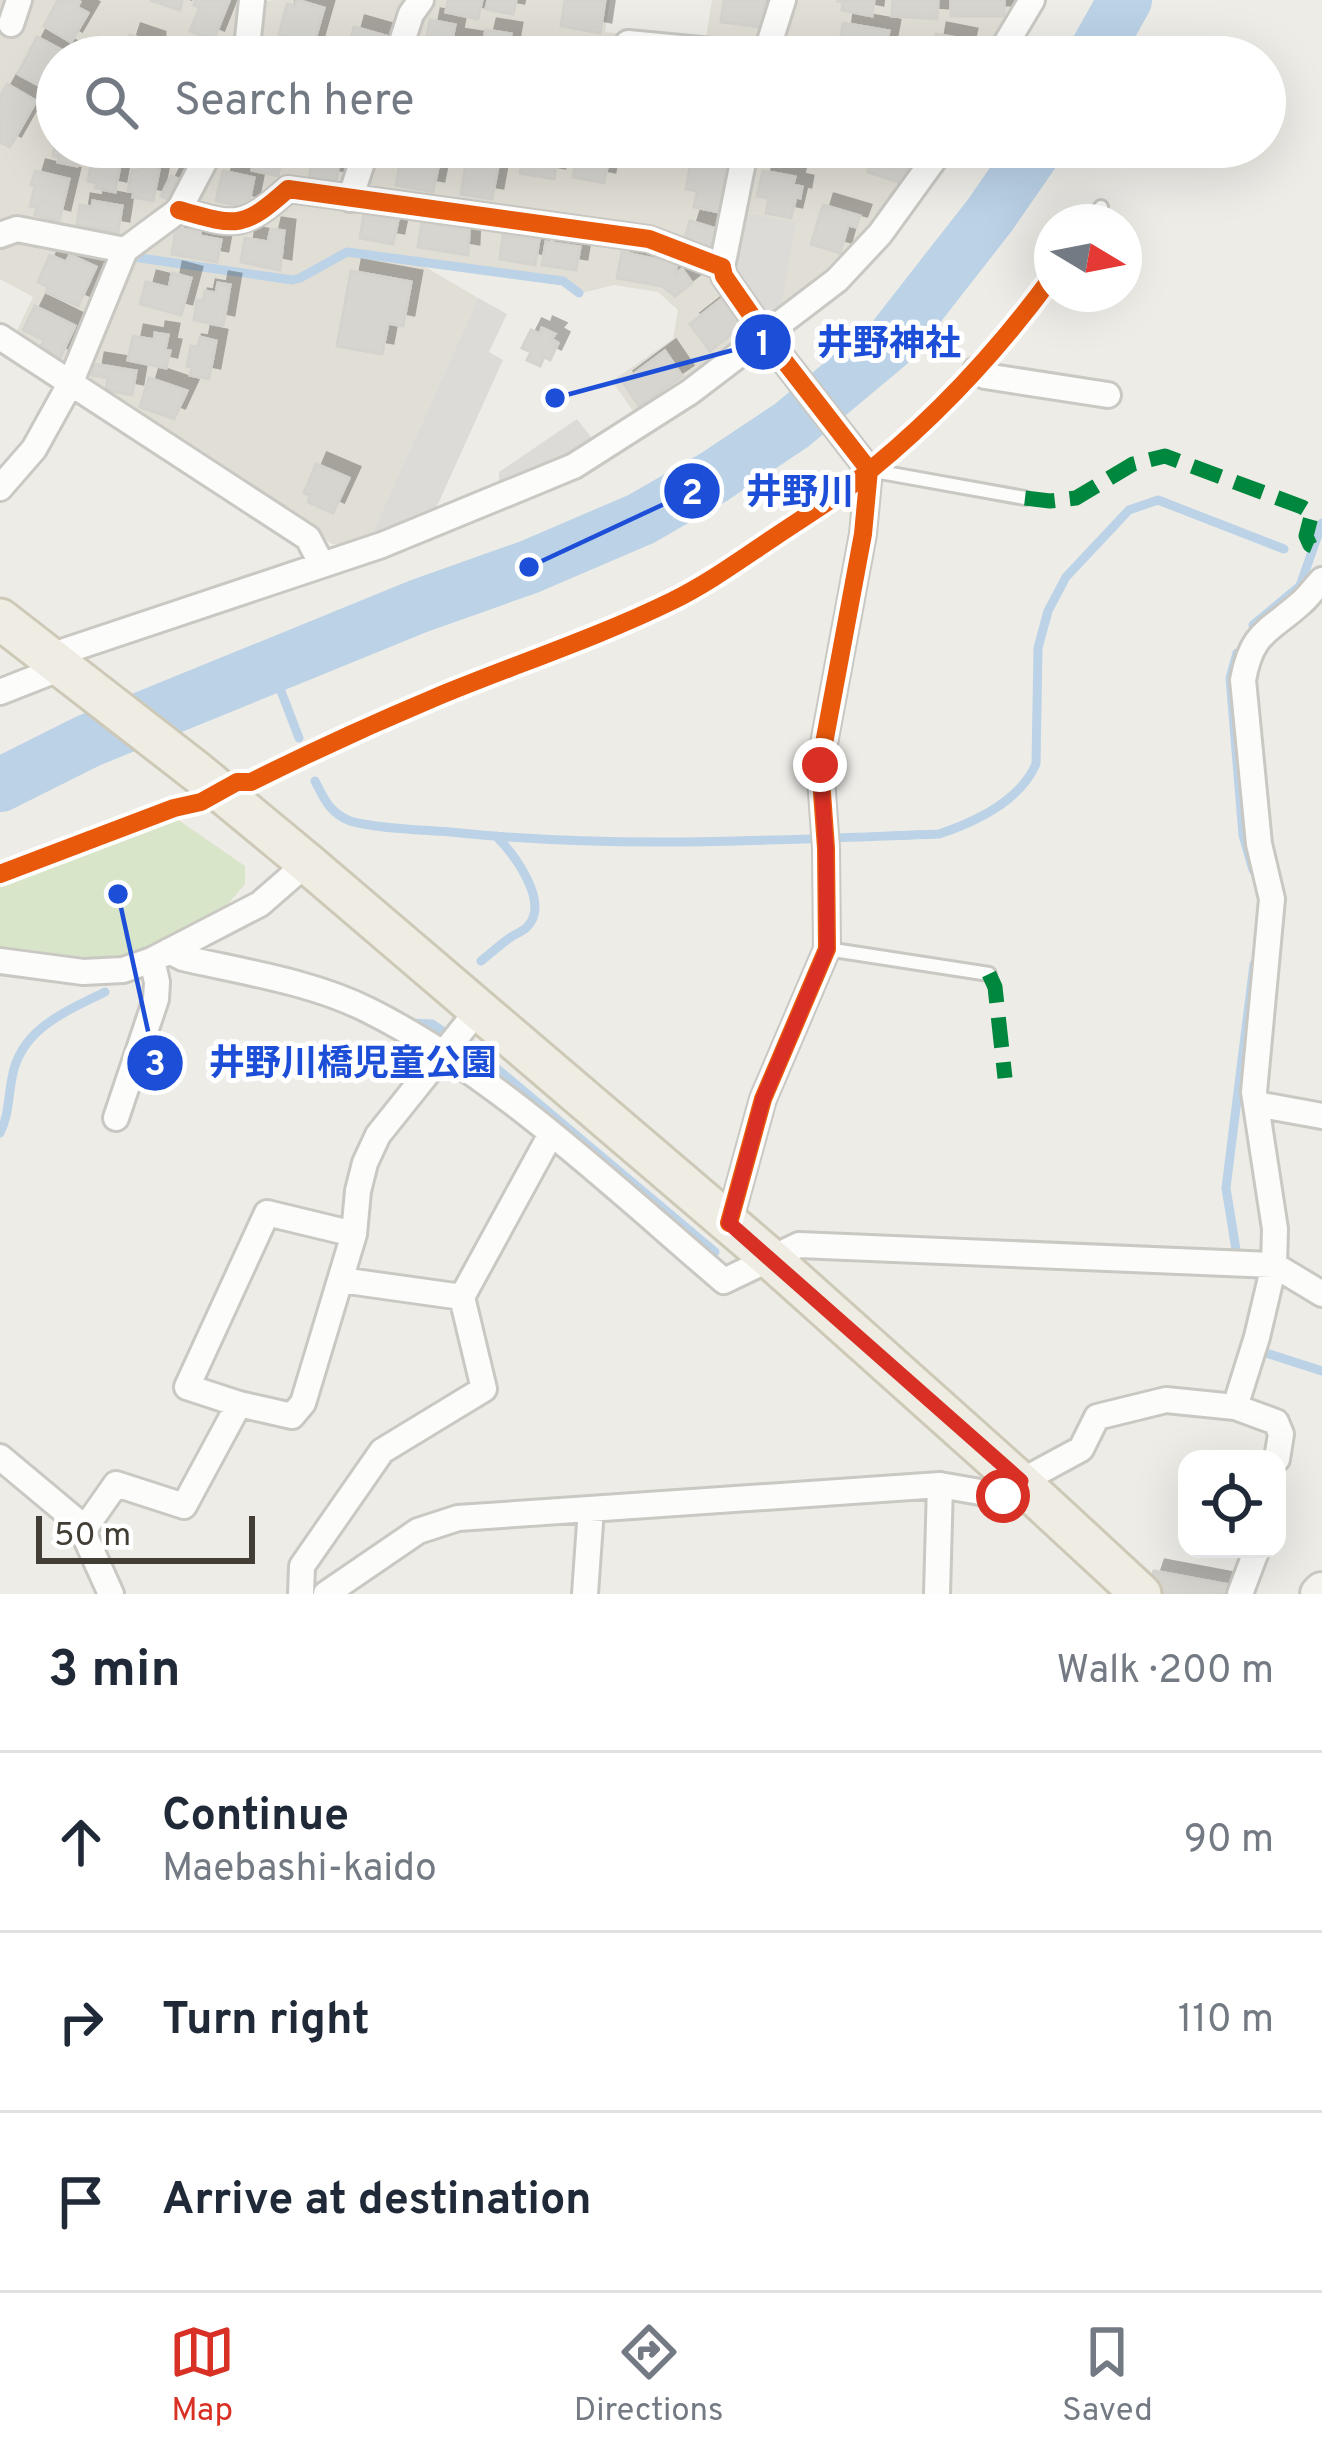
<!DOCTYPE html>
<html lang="en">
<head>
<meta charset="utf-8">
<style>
	:root { --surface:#fff; --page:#f6f6f7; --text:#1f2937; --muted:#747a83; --line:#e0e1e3; --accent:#d93025 }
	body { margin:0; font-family:Overpass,"Noto Sans JP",sans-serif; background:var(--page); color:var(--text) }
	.controls { position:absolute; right:36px; bottom:36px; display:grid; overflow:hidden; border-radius:24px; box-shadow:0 12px 48px #0002 }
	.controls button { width:108px; height:108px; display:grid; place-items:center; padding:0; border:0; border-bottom:3px solid var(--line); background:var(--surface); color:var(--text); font:60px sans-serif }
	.compass { position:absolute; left:1034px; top:204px; width:108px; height:108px; border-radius:50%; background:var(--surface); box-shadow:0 12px 48px #0002; rotate:100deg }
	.scale { position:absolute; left:36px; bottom:30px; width:219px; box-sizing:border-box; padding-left:12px; border:6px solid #423e35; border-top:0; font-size:33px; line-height:42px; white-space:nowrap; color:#423e35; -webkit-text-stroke:9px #fff; paint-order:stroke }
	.stop { position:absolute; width:36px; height:36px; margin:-27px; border:9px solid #d93025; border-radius:50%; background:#fff }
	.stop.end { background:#d93025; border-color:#fff; box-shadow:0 3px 12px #0008 }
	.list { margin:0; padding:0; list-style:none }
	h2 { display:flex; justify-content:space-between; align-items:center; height:156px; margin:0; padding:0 48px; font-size:51px }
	h2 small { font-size:39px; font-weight:400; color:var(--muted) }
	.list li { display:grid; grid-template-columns:78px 1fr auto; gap:36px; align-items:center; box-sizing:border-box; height:180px; padding:0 48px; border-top:3px solid var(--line) }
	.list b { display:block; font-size:45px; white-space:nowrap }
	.list p { margin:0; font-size:39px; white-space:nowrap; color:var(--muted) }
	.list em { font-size:39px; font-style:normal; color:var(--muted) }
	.icon { flex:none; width:66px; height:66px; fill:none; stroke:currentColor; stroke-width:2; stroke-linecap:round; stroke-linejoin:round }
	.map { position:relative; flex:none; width:1322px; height:1594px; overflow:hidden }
	.search { position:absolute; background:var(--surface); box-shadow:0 12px 48px #0002; left:36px; right:36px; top:36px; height:132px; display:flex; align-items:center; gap:30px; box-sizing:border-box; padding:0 42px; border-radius:66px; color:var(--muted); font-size:45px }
	.sheet { height:696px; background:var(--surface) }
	nav { display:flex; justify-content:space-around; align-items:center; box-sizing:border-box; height:168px; border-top:3px solid var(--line); background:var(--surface); font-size:33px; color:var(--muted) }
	nav a { display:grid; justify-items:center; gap:6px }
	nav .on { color:var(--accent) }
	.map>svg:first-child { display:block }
	.residential { fill:#e1ded5 }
	.green { fill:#d8e5c9 }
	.parking { fill:#dcdbd7 }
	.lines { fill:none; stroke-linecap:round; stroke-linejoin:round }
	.stream { stroke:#bbd2e7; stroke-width:9 }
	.river { stroke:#bbd2e7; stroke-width:54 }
	.building { fill:#d6d5d0; stroke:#d5d3cd; stroke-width:3; filter:url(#shadow) }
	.service-casing { stroke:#c9c8c3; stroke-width:18 }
	.minor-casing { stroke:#c9c8c3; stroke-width:30 }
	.secondary-casing { stroke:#cbc9bf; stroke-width:42 }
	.primary-casing { stroke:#cec9b7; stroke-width:45 }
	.service { stroke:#fcfcfb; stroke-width:12 }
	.minor { stroke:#fcfcfb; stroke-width:24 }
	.secondary { stroke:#f4f3ed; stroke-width:36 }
	.primary { stroke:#efece3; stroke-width:39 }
	.quiet { stroke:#00873e; stroke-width:15; stroke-dasharray:30 15; stroke-linecap:butt }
	.cycleway-casing { stroke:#fff; stroke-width:26 }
	.cycleway { stroke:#e8590c; stroke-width:18 }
	.route { stroke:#d93025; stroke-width:15 }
	.leader { fill:none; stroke:#1d4ed8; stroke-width:4.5 }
	.callout-dot { fill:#1d4ed8; stroke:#fff; stroke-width:4.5 }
	.mark-label { font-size:36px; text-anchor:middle; font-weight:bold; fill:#fff }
	.callout-label { font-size:36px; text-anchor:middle; font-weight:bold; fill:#1d4ed8; stroke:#fff; stroke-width:10; stroke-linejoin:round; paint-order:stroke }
</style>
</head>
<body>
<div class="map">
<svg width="1322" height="1594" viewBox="0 0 1322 1594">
	<defs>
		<filter id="shadow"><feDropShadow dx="11" dy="-11" stdDeviation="0" flood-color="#0004"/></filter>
	</defs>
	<rect width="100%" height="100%" fill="#edece7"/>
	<path class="residential" d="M0,0h10l-8,28 19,5 7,-33h212l-2,57h-181v90h145l-28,56 -52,38 -122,-18z
		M273,0h137l-22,57h-135l11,-55z
		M432,0h178l-5,32 18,2 53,23h-270l12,-37z
		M712,0h65l-12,41 -18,8 -42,-5z
		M790,0h233l-36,57h-213z
		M221,147h137l-11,35 -15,8 -46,-8 -44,36 -51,-10z
		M377,147h364l-21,107 -350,-62 -5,-9z
		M755,147h175l-83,106 -67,59 -39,-100z
		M286,198l368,49 57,21 37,53 -2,18 -110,76 -24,-34 61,-42 5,-29 -20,-18 -44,-7 -32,8 -4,4 -17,-14 -139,-18 56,33 -107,238 -21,9 -18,-1 -250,-164 55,-128 48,-33 51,10z
		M14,237l96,19 -45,116 -52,-33 20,-42 -33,-18v-33z"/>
	<path class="green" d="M174,817l71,49v18l-18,21 -73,41 -49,15 -105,-11v-69z"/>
	<path class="parking" d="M741,212l55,11 -16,89 -10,4 -7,-2 -33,-41z
		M478,298l29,16 -18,38 14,8 -70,155 -62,21z
		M577,419l17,22 -95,48v-17z"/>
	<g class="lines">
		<path class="stream" d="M133,257l159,23 8,-2 47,-26 216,29 16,12
			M1253,625l47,-39 22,-63
			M1237,653l-7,25 13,157 10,35
			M271,665l28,73
			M315,781c9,18 15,32 35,40 25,8 82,9 110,12 161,16 317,7 479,1 36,-12 81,-33 97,-70l2,-116 10,-37 18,-34 63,-67 29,-10 126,49
			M481,961c10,-8 20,-17 30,-24 3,-2 14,-7 16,-10 24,-24 -13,-73 -31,-91
			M1254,964l-28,224 11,68 30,29
			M411,1023l21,1 57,38 226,190
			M0,1133c9,-18 8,-35 12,-55 8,-49 53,-66 93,-86
			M1264,1341l-1,11 59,19"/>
		<path class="river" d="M1093,57l32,-57
			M0,785l88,-44 331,-135 110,-39 112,-48 73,-42 78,-52 98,-82 100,-128 47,-68"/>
	</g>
	<path class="building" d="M58,0h19l3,2 -3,5 11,6 -17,29 -27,-16z
		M150,0h32l-2,10z
		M196,0l33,1 -16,40 -23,-10 10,-24 -6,-2z
		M297,0l27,8 -12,42 -29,-8 1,-6 -5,-2 8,-30 8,2z
		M448,0h34l-4,19 -32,-7z
		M488,0h28l-3,14 -27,-5z
		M565,0h40l-5,33 -39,-7z
		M724,0h41l-4,27 -40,-5z
		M874,0l-2,16 -30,-6 1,-8 -7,-1z
		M893,0h45l-1,19 -45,-3z
		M951,0h53v16h-53z
		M430,20l25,5 -3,15 20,3 -2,14h-47z
		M843,23l46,8 -5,26h-50l1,-7 4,1z
		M354,27l32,9 -6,21h-34z
		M486,30l25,4 -4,23h-21l1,-4 -6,-1z
		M936,34l30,6 -4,17h-30z
		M130,35l24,8 -1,14h-30z
		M37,37l30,16 -2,4h-8v13l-3,-1 -10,19 -26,-14z
		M7,84l29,17 -26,46 -10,-5v-45z
		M57,134v13h24l-4,19 -19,-4 1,-5 -6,-1z
		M250,147h34l-6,29 -26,-6 2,-9 -7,-1z
		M315,147h37l-2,9 -10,-2 -4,28 -27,-4z
		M403,147l38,6 -8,39 -37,-7z
		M525,147h34l-5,32 -34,-6z
		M570,147h41l-7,36 -31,-6 5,-26 -9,-1z
		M772,147l36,2 -2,11 -35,-6z
		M875,147h37l-3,9 3,1 -6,20 -6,-1 -2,6 -30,-10z
		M101,156l20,4 -6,32 -20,-4 2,-5 -9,-2 4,-22 9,2z
		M467,156l32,5 -7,38 -31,-5z
		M691,160l37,8 -8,44 -26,-5 3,-16 -11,-2z
		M139,167l20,3 -6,31 -20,-4 1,-5 -6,-1 4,-21 6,1z
		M35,171l34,8 -10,42 -24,-6 2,-8 -7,-1 5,-20 -4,-1z
		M223,171l31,7 -6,29 -32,-6z
		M763,171l32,6 -2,8 9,2 -2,11 -4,-1 -5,21 -25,-5 3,-15 -12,-2z
		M171,176l7,3 -10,20 -7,-3z
		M93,201l29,5 -4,26 -41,-7 3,-20 12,2z
		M823,205l37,11 -4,11 -8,-2 -8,28 -29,-9z
		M364,214l34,6 -5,24 -33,-6z
		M690,221l30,9 -6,19 -30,-9z
		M422,222l47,8 -1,25 -50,-8z
		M176,228l24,4v4l21,4 -4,22 -45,-8z
		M271,229l13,2 -4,39 -39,-8 4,-24 23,4z
		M503,235l36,5 -4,25 -35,-6z
		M546,242l34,5 -4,23 -34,-5z
		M622,252l55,12 -2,11 7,-6 10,14 -17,13 -13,-10 -45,-8z
		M50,255l16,7 4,-7 26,12 -18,39 -32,-14 2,-5 -10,-5z
		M351,271l60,11 -8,44 -15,-3 -6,31 -45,-8z
		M172,273l19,5 -10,37 -41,-11 6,-22 23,6z
		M218,283l12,2 -7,41 -29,-6 3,-20 6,1 2,-10 11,2z
		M722,299l20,27 -32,25 -20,-27z
		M35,306l40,20 -16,34 -20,-10 5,-10 -21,-10z
		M542,328l13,6 -4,5 7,4 -8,17 -6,-3 -4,9 -13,-6 4,-8 -9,-4 9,-18 9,4z
		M155,333l13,2 -3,15 5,1 -4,17 -38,-8 5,-24 21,4z
		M200,337l16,4 -7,38 -19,-4 2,-8 -5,-1 4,-20 7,1z
		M665,351l17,25 -43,30 -16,-24z
		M94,364l42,7 -4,24 -26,-5 2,-12 -16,-3z
		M149,378l38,13 -13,28 -34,-12z
		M316,464l33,14 -16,35 -25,-11 2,-7 -6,-2z
		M1154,1571l85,16 -3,7h-73l-13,-11z"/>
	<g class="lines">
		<g class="service-casing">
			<path id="service" d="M1091,222l10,-15
				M869,470c71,-60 128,-119 183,-193
				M869,470l156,28
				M236,800l15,-18 91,-45 96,-41 126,-48 111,-48
				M827,949l162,25"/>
		</g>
		<g class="minor-casing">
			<path id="minor" d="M11,24l8,-24
				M628,43l137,13
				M246,57l6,-57
				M397,57l14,-43 10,-14
				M765,57l18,-57
				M998,57l34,-57
				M350,199l17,-52
				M179,210c57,16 63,20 109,-21l361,50 73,28 2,9 48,69 97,125 -6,64 -43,231 6,83 1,101 -64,150 -34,124
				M0,235l17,-6 108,21
				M722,267l24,-120
				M0,337l308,201 14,27
				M976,370l9,6 123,19
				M0,488l34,-39 36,-65 55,-134 54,-40 33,-63
				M1322,580c-7,7 -13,16 -20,22 -33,30 -50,29 -59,78l16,164 13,55 -18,193 21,137 -1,36 48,29
				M47,657l335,-112 192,-79 116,-74 147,-112 43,-46 63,-87
				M0,692l61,-24
				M169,951l14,7c61,14 129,24 185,52 127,63 248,179 356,271l75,-36 475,20 -17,72 -22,70
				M0,961l83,11 40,-2 29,-10 108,-56 47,-41
				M1256,1104l66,12
				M116,1118l40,-119 1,-17 -5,-22
				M354,1234l-87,-21 -80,174 52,17 53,12 11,-13 51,-169 4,-43 7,-28 13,-28 100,-125
				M341,1280l121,17
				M0,1457l79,66 32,71
				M83,1531l33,-47 68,22 55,-102
				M301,1594l1,-28 80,-115 102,-62 -22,-92 89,-163
				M326,1594l92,-63 40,-13 482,-33 63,11 17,-14 61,-33 16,-32 69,-17 69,7 41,15 5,12 -4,25
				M585,1594l6,-85
				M937,1594l3,-109
				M1240,1594l17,-45"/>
		</g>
		<g class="secondary-casing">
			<path id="secondary" d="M1319,1594l3,-3"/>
		</g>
		<g class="primary-casing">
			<path id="primary" d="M0,619l197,153 110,91 465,397 248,222 121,112"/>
		</g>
		<use href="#service" class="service"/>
		<use href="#minor" class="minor"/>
		<use href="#secondary" class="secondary"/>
		<use href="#primary" class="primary"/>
		<path class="quiet" d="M1025,498l25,3 26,-3 57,-34 32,-8 137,51 10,6 -6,23 4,9 12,5
			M989,974l6,13 10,91"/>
		<g class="cycleway-casing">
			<path id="cycleway" d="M179,210c57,16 63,20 109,-21l361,50 73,28 2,9 48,69 97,125 -6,64 -43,231 6,83 1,101 -64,150 -34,124
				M0,874l174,-66 27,-6 36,-20h14c60,-30 121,-58 183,-84 79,-33 160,-59 238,-97 35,-17 68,-41 101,-63 25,-17 51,-33 76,-51 78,-60 145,-131 203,-210"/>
		</g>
		<use href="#cycleway" class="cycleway"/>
	</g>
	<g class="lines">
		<path class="route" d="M820,765l6,83 1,101 -64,150 -34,124 292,258 -18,15"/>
	</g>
	<path class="leader" d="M555 398L763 342M529 567L692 491M118 894L155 1063"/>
	<g class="callout-dot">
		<circle cx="555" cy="398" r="12"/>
		<circle cx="529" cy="567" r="12"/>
		<circle cx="118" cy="894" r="12"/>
		<circle cx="763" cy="342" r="30"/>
		<circle cx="692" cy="491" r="30"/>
		<circle cx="155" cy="1063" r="30"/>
	</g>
	<g class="mark-label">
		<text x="763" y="355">1</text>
		<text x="692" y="504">2</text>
		<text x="155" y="1075">3</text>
	</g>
	<g class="callout-label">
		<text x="889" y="355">井野神社</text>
		<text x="800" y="504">井野川</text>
		<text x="353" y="1075">井野川橋児童公園</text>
	</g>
</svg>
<div class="controls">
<button><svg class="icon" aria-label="locate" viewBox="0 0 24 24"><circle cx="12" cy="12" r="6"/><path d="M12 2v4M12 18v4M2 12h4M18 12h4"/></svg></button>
</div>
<svg class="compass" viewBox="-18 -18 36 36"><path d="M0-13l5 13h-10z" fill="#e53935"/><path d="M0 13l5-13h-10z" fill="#747a83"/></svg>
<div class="scale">50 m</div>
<div class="stop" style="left:1003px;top:1496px"></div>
<div class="stop end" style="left:820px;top:765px"></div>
<div class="search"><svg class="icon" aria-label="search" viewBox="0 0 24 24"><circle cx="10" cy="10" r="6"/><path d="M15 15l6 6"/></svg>Search here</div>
</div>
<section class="sheet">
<h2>3 min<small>Walk · 200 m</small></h2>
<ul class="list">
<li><svg class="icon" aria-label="ahead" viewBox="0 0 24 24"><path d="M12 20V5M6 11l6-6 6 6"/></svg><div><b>Continue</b><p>Maebashi-kaido</p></div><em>90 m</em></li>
<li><svg class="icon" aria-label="right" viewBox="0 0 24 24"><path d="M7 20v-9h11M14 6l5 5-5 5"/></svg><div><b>Turn right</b></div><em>110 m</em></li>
<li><svg class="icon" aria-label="arrive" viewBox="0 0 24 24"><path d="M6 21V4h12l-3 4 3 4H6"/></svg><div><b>Arrive at destination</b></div></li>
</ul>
</section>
<nav>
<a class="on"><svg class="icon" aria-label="map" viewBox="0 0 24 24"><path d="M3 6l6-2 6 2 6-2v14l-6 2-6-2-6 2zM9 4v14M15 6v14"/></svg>Map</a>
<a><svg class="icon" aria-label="directions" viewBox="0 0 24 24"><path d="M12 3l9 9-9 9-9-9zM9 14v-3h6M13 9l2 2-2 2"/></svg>Directions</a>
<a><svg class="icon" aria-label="saved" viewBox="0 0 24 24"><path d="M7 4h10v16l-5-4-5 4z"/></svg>Saved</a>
</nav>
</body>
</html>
